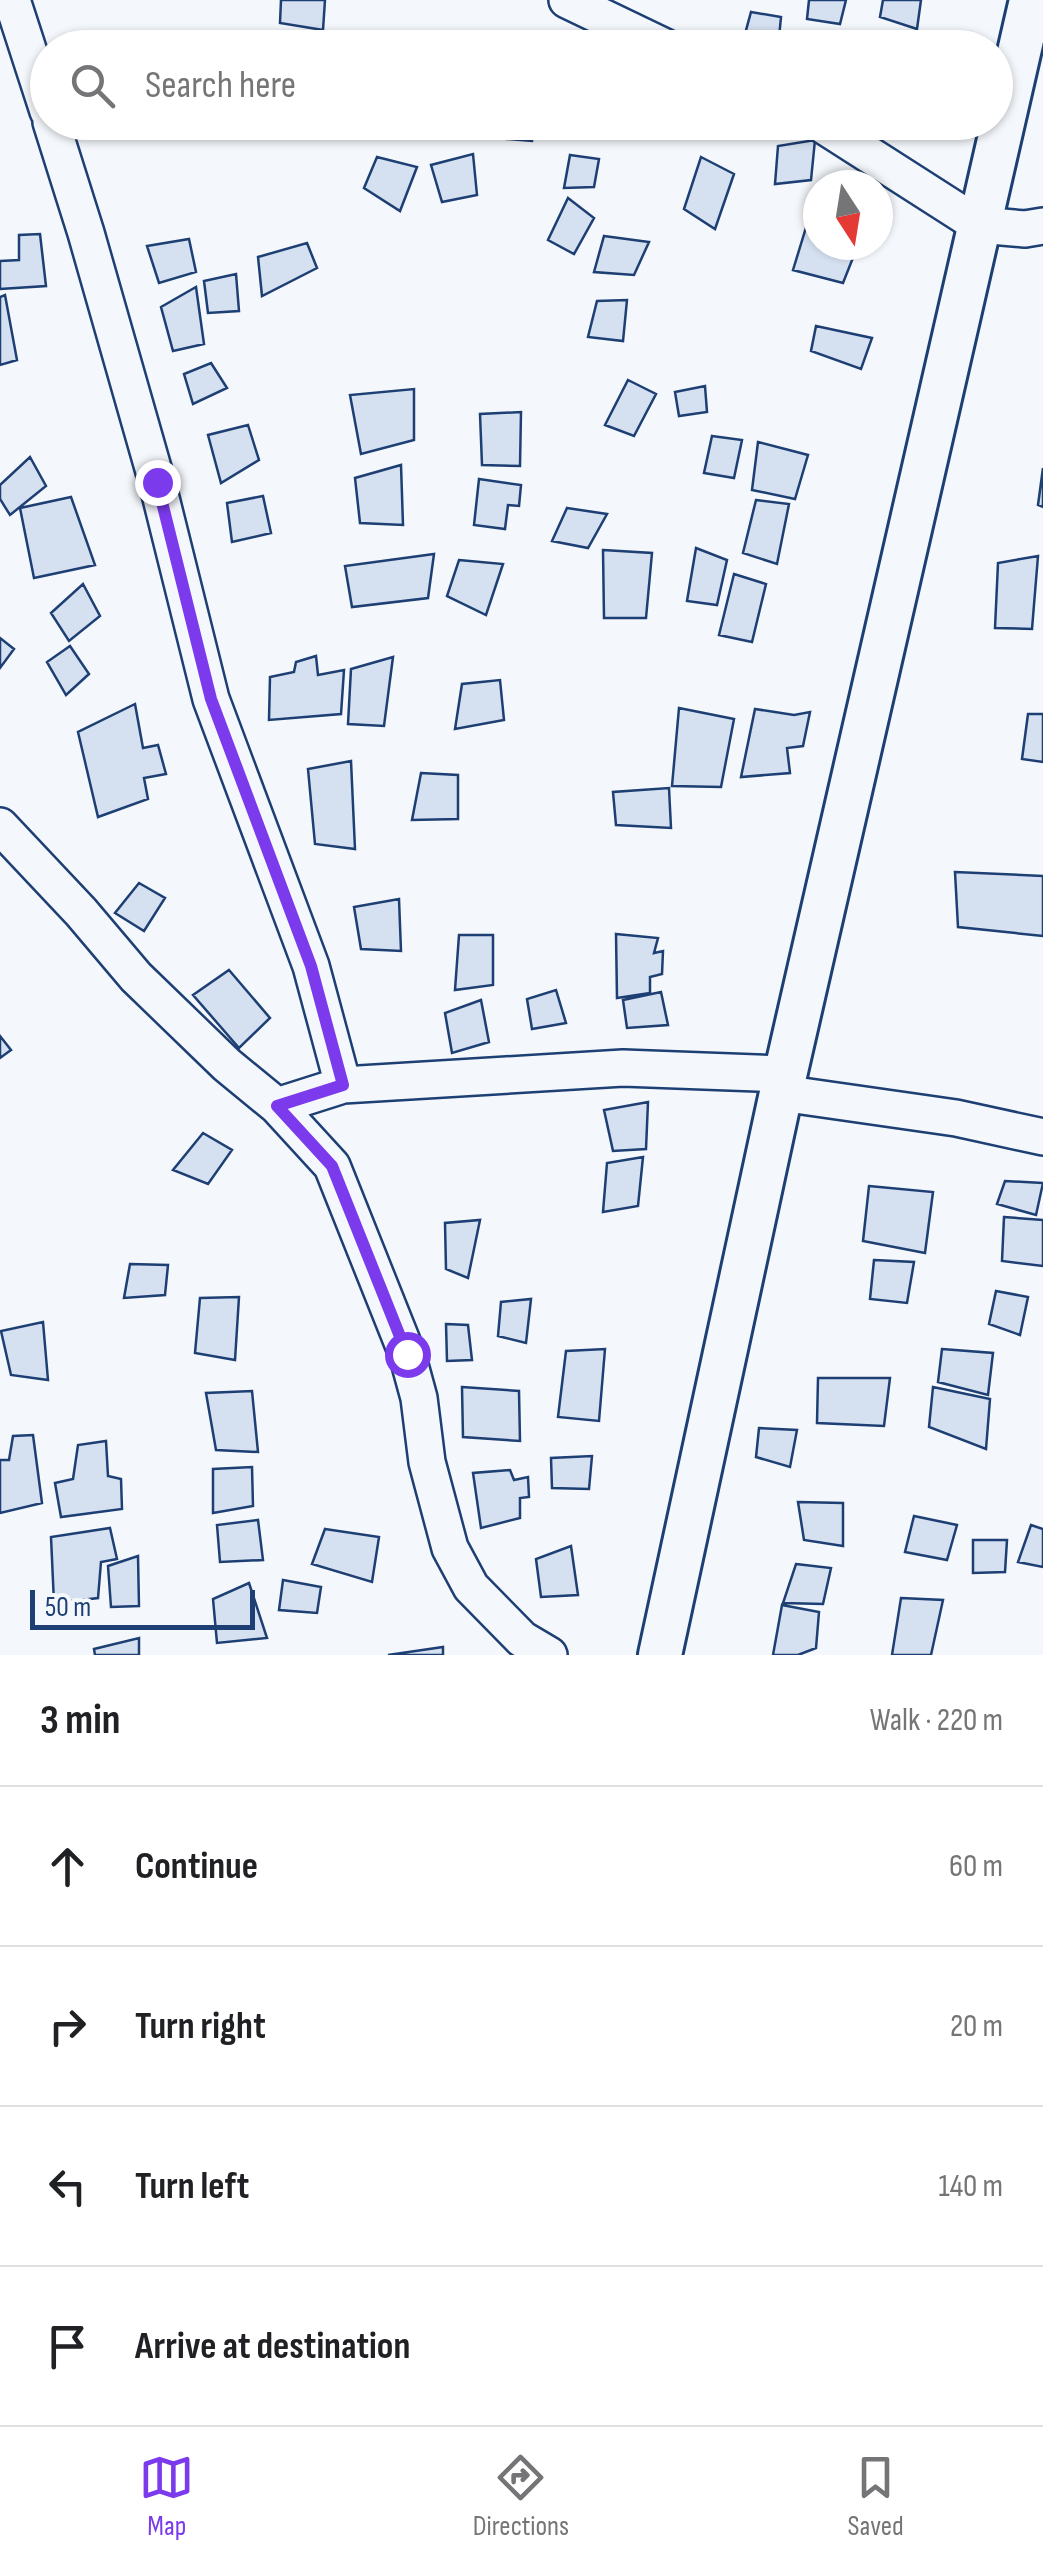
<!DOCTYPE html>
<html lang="en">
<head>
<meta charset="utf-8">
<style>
	:root { --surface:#fff; --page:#f2f2f2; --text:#202124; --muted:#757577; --line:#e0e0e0; --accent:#7c3aed }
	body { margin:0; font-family:"Sofia Sans Condensed",sans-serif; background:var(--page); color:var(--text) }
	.compass { position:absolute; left:803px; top:170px; width:90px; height:90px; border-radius:50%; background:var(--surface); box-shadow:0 2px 8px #0004; rotate:168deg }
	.scale { position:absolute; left:30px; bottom:25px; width:225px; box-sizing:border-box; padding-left:10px; border:5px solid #1d3f73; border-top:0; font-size:28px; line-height:35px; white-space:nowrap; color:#1d3f73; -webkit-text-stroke:8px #f4f7fb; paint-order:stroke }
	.stop { position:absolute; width:30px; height:30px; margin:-22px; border:8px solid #7c3aed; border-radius:50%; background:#fff }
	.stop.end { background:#7c3aed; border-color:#fff; box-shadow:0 2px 10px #0008 }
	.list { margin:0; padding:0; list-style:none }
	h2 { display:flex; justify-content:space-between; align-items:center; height:130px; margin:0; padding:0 40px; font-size:42px }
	h2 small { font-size:32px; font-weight:400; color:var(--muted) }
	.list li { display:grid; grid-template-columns:65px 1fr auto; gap:30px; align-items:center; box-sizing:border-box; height:160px; padding:0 40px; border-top:2px solid var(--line) }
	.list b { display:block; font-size:38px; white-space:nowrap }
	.list em { font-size:32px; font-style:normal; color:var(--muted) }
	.icon { flex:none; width:55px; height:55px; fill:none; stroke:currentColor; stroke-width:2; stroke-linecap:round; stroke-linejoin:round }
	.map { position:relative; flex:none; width:1043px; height:1655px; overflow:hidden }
	.search { position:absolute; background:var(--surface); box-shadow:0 2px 8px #0004; left:30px; right:30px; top:30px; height:110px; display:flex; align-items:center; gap:25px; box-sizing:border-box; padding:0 35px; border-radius:55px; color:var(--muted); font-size:38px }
	.sheet { height:770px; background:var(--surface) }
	nav { display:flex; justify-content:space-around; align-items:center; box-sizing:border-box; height:140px; border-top:2px solid var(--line); background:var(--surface); font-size:28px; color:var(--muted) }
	nav a { display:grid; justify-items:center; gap:5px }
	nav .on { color:var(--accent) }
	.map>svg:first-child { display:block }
	.building { fill:#d5e0f0; stroke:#1d3f73; stroke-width:2.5 }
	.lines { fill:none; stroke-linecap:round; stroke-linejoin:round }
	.minor-casing { stroke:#1d3f73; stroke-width:40 }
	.major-casing { stroke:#1d3f73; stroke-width:48 }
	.minor { stroke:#f4f7fb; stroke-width:35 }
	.major { stroke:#f4f7fb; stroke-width:42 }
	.route { stroke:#7c3aed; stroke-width:12 }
</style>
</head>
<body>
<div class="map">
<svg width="1043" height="1655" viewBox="0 0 1043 1655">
	<rect width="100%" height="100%" fill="#f4f7fb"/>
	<path class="building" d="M281,0h44l-2,30 -43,-7z
		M809,0h37l-6,24 -33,-5z
		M883,0h38l-4,29 -37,-12z
		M751,12l30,5 -3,31 -36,-3z
		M361,40l40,8h-40z
		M486,122h48l-2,19 -47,-4z
		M815,140l-4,40 -36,4 3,-38z
		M473,154l4,41 -35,7 -11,-37z
		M570,155l29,4 -5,28 -30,1z
		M377,157l40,10 -17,44 -36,-23z
		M701,157l33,17 -19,55 -31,-20z
		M568,198l26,20 -20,36 -26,-14z
		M808,221l10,1v23h40l-15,38 -50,-13z
		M40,234l6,52 -46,3v-28l19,-1v-25z
		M604,236l45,6 -15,33 -40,-3z
		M189,239l7,33 -37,11 -12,-37z
		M307,243l10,25 -55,28 -4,-39z
		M236,274l3,37 -31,2 -4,-32z
		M196,287l8,57 -31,7 -12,-44z
		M5,295l12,65 -17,5v-68z
		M627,300l-4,41 -35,-4 9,-36z
		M816,326l56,12 -11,31 -50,-18z
		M211,363l16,25 -34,16 -9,-30z
		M628,380l28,14 -22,42 -29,-11z
		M705,386l2,26 -28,4 -4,-24z
		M414,389v51l-53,14 -11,-59z
		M521,412l-1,54 -38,-1 -2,-51z
		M248,425l11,35 -38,23 -13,-48z
		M712,436l30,4 -8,38 -30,-5z
		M758,442l50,13 -13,44 -43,-9z
		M30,457l16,29 -36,29 -10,-16v-14z
		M401,465l2,60 -43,-2 -5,-45z
		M1043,468v39l-5,-2z
		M479,479l42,6 -2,21 -11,-1 -3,24 -31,-4z
		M263,496l8,37 -39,9 -5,-39z
		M71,497l24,68 -61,13 -14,-70z
		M756,500l33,4 -12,60 -34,-11z
		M567,508l40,6 -19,34 -36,-7z
		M696,548l31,12 -10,45 -30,-4z
		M603,550l49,3 -6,65h-42z
		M434,554l-6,44 -76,9 -7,-41z
		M1038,556l-6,73 -37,-1 3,-65z
		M459,560l44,4 -17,51 -39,-19z
		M734,574l32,10 -14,58 -33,-7z
		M83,584l17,32 -31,25 -18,-28z
		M0,638l14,11 -14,19z
		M70,646l19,28 -23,21 -19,-33z
		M316,656l2,19 26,-5 -3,44 -72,6 1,-43 24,-5 2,-10z
		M393,657l-9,69 -36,-2 3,-55z
		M500,680l4,40 -49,9 7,-45z
		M135,704l8,44 15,-3 8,29 -22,4 4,21 -50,18 -20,-85z
		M679,708l55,11 -13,68 -49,-1z
		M755,709l39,6 16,-3 -7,34 -16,2 3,25 -49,4z
		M1028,714h15v48l-21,-3z
		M351,761l4,88 -40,-5 -7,-75z
		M421,773l37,2v44l-46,1z
		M669,788l2,40 -55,-3 -3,-33z
		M955,872l88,4v60l-85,-9z
		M139,883l26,15 -21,33 -29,-18z
		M399,899l2,52 -40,-2 -7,-42z
		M616,934l42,4 -4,15 9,-2 -1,23 -12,3v16l-33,5z
		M459,935h34v50l-38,5z
		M229,970l41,48 -31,30 -46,-53z
		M556,990l10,33 -34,6 -5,-30z
		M661,992l7,33 -41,3 -4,-28z
		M481,1000l8,42 -37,11 -7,-40z
		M0,1036l11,14 -11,8z
		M648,1102l-2,47 -33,2 -9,-41z
		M203,1133l29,17 -24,34 -35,-14z
		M643,1157l-5,49 -35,6 4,-49z
		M1005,1181l38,2 -7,32 -39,-11z
		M869,1186l64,6 -8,61 -62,-12z
		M1004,1217l39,3v46l-41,-5z
		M480,1220l-12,58 -22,-9 -1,-46z
		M874,1260l40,2 -7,41 -37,-4z
		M130,1264l38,1 -3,30 -41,3z
		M996,1291l32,6 -8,38 -31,-11z
		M239,1297l-4,63 -40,-7 5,-55z
		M531,1299l-5,44 -28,-7 3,-34z
		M43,1322l5,58 -37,-5 -10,-44z
		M446,1324l22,1 4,35 -25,1z
		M605,1349l-6,72 -41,-4 8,-66z
		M942,1349l51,4 -5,42 -50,-13z
		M818,1378h72l-6,48 -67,-3z
		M462,1387l57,4 1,50 -57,-4z
		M933,1387l57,12 -4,50 -57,-22z
		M252,1391l6,61 -42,-2 -10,-57z
		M759,1428l38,2 -7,37 -34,-10z
		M33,1435l9,68 -42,10v-53h9l4,-24z
		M106,1441l2,35 13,3 1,30 -61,8 -6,-34 18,-4 5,-34z
		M592,1456l-3,33 -37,-1 -1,-30z
		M252,1467l1,39 -40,7v-44z
		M510,1470l4,10 14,-3 1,20 -9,1v20l-39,10 -8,-55z
		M798,1502l45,1v43l-39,-6z
		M914,1516l43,9 -10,35 -42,-8z
		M258,1520l5,40 -43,2 -3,-37z
		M1031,1525l12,4v38l-25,-5z
		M110,1528l7,31 -16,3 -3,36 -44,5 -3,-66z
		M325,1529l54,8 -7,45 -60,-18z
		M973,1540h34l-2,32 -32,1z
		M571,1546l7,49 -37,2 -5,-38z
		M138,1556l1,50 -28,1 -3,-41z
		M796,1564l35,4 -8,36 -40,-1z
		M283,1580l38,7 -4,26 -38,-3z
		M249,1583l18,55 -50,5 -4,-44z
		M901,1598l42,2 -12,55h-39z
		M782,1605l37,7 -3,36 -18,7h-25z
		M139,1638v17h-44l-1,-6z
		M443,1647v8h-55z"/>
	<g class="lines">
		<g class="minor-casing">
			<path id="minor" d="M12,0l36,111
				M567,0l100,48
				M51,122l35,111 71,249 54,217 100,267 32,119 280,-17 162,6
				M818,122l161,103 46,4 18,-3
				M0,826l81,86 55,65 91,88 50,41 55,60 75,188 12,44 8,64 23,86 21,39 51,52 27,16
				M781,1093l175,25 87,19
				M277,1106l66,-21"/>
		</g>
		<g class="major-casing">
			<path id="major" d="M660,1655l121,-562 250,-1093"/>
		</g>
		<use href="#minor" class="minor"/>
		<use href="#major" class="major"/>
	</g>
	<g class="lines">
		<path class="route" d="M157,482l54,217 100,267 32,119 -66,21 55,60 75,188"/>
	</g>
</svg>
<svg class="compass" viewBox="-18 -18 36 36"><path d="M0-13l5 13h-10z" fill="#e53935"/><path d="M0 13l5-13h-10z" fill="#757577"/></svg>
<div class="scale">50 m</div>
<div class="stop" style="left:407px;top:1354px"></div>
<div class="stop end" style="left:157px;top:482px"></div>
<div class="search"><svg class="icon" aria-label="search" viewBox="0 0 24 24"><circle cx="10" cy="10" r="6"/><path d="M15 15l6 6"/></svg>Search here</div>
</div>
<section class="sheet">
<h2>3 min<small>Walk · 220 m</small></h2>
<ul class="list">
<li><svg class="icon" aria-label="ahead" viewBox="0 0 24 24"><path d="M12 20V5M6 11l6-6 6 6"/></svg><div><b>Continue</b></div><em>60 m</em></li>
<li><svg class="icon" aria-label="right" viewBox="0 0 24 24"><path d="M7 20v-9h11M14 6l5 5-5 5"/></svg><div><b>Turn right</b></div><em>20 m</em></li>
<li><svg class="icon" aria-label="left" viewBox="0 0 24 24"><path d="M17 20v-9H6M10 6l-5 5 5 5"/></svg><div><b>Turn left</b></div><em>140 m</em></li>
<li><svg class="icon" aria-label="arrive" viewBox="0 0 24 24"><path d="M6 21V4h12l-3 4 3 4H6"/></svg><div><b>Arrive at destination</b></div></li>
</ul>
</section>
<nav>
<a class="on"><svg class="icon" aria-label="map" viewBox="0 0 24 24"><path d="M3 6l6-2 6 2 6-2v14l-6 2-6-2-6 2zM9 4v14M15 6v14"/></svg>Map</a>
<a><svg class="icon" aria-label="directions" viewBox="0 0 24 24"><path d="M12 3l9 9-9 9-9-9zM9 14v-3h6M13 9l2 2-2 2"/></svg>Directions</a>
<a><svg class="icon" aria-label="saved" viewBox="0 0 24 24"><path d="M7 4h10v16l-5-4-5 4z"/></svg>Saved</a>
</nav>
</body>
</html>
